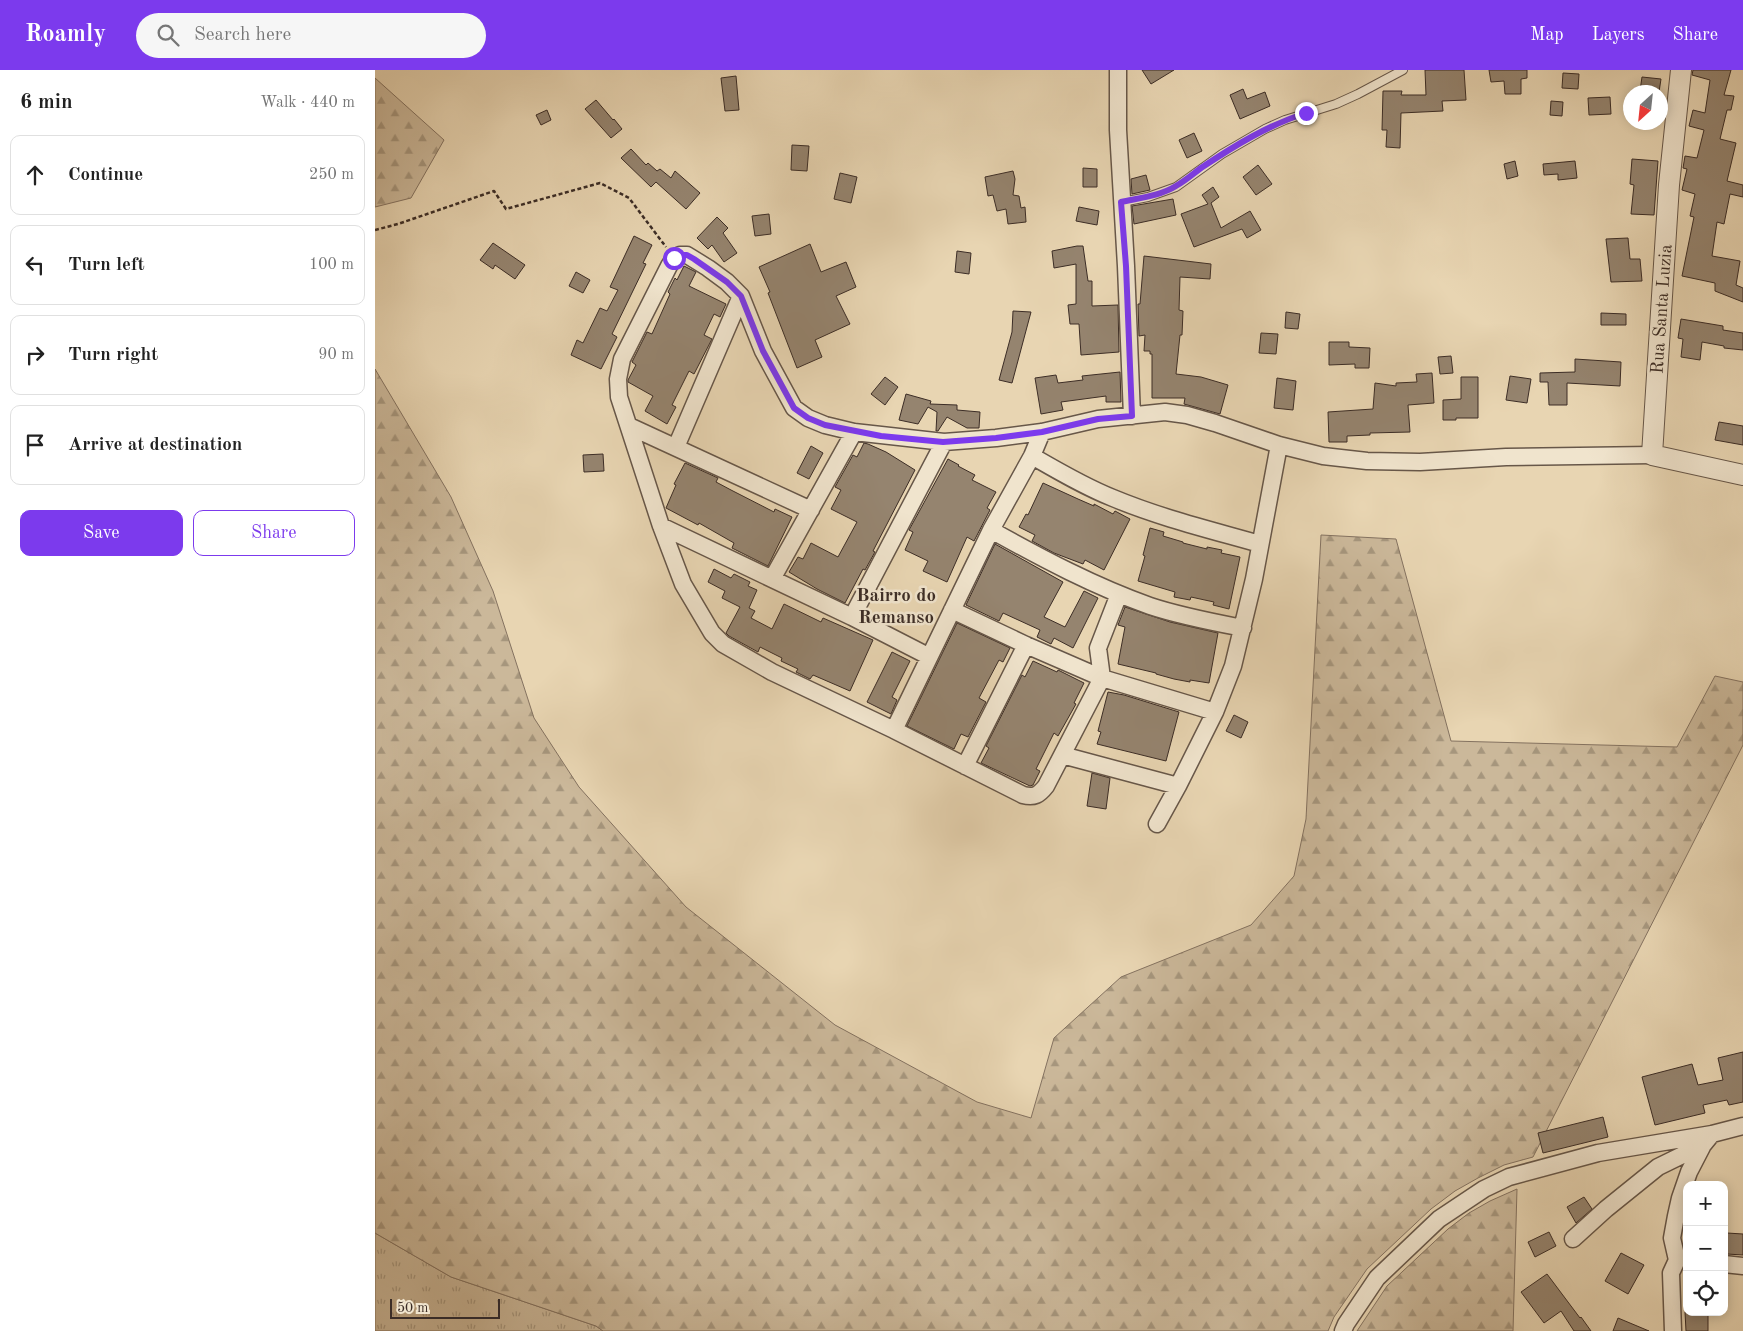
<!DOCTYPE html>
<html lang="en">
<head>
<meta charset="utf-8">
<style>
	:root { --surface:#fff; --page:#f6f6f6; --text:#222; --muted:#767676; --line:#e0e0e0; --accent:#7c3aed }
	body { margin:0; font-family:"Old Standard TT",serif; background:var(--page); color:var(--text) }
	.controls { position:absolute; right:15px; bottom:15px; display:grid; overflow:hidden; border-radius:10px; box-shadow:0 2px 12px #0003 }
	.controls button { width:45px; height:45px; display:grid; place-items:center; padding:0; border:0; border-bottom:1px solid var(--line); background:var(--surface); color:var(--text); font:25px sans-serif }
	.compass { position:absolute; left:1248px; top:15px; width:45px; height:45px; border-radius:50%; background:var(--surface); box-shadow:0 2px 12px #0003; rotate:207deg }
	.scale { position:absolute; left:15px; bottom:12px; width:110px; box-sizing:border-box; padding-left:5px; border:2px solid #3c2d26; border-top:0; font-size:14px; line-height:18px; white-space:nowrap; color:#3c2d26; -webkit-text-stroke:4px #f0e4cd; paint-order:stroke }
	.stop { position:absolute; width:15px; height:15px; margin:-11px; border:4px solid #7c3aed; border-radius:50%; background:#fff }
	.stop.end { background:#7c3aed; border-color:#fff; box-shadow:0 1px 5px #0008 }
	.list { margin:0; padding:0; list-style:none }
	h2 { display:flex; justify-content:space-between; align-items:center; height:65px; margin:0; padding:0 20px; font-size:21px }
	h2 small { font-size:16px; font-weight:400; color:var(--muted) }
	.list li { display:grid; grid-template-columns:32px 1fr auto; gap:15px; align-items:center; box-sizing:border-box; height:80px; margin:0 10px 10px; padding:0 10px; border:1px solid var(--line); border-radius:10px }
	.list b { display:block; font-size:19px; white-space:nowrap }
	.list em { font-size:16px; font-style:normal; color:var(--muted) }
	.actions { display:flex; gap:10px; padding:15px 20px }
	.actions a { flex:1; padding:11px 0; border:1px solid var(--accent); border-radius:10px; text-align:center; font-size:18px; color:var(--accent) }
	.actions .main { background:var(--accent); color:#fff }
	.icon { flex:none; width:28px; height:28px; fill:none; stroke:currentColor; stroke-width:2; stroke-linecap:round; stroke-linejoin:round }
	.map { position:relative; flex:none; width:1368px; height:1261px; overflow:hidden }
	header { display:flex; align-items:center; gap:30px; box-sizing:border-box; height:70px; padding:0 25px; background:var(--accent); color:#fff }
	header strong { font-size:24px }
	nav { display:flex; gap:28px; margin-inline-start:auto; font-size:18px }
	.search { width:350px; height:45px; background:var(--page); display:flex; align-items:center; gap:12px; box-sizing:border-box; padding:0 18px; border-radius:28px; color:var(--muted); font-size:19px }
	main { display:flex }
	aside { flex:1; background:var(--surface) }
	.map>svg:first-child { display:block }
	.grass { fill:url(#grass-tufts); stroke:#847260 }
	.forest { fill:url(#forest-firs); stroke:#847260 }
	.building { fill:#95846f; stroke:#3c2d26 }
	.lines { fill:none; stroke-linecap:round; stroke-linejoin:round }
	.service-casing { stroke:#675749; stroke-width:10 }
	.minor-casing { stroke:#675749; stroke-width:19 }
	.tertiary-casing { stroke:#675749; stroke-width:22 }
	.path { stroke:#3c2d26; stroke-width:2.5; stroke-dasharray:4 2.5; stroke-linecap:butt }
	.service { stroke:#f0e4cd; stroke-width:8 }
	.minor { stroke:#f0e4cd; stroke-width:16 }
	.tertiary { stroke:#f0e4cd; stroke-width:20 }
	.route { stroke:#7c3aed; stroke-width:6 }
	.labels { text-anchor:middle; stroke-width:5; stroke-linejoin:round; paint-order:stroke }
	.street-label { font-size:18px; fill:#3c2d26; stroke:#f0e4cd }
	.neighbourhood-label { font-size:19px; font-weight:bold; fill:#3c2d26; stroke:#f0e4cd }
</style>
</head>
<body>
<header>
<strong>Roamly</strong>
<div class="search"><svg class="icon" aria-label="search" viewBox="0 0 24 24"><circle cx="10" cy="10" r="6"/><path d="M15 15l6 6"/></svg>Search here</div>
<nav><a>Map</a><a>Layers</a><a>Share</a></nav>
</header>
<main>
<aside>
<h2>6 min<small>Walk · 440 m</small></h2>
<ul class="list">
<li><svg class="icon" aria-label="ahead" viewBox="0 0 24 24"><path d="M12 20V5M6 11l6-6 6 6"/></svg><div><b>Continue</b></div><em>250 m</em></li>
<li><svg class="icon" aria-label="left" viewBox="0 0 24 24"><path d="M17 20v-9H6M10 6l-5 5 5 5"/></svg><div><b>Turn left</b></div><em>100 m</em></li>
<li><svg class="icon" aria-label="right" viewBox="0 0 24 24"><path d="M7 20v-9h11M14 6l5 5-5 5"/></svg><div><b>Turn right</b></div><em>90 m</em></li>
<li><svg class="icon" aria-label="arrive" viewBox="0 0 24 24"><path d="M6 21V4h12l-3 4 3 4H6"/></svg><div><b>Arrive at destination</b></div></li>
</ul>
<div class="actions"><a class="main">Save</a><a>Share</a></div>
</aside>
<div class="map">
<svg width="1368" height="1261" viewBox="0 0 1368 1261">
	<defs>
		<pattern id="grass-tufts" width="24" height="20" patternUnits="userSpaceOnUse" patternTransform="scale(1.25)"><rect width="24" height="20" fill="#cbb89a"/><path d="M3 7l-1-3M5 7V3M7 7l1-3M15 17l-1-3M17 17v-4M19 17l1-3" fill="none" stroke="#a6967d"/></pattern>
		<pattern id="forest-firs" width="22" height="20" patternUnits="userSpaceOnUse" patternTransform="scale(1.25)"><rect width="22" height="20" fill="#cbb89a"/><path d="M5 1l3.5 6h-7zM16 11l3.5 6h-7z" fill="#a6967d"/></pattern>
	</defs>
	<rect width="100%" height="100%" fill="#e8d5b2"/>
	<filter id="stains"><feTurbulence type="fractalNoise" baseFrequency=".004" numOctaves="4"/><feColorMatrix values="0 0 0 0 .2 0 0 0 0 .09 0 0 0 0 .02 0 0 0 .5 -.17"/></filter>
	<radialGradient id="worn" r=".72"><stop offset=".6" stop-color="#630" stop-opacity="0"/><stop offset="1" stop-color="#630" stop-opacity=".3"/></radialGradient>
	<path class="grass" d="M0,1163l76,44 145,49 7,5h-228z"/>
	<path class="forest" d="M0,8l69,62 -33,58 -36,9z
		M0,299l76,128 42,94 41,127 45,69 107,120 149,118 142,77 54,16 23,-80 67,-61 130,-52 43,-49 12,-57 15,-284 75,4 55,202 226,6 38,-71 28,6v63l-210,412 -29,8 -26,13 -23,13 -24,18 -64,60 -33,48 -6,14h-725l-7,-5 -145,-49 -76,-44z
		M1142,1119l-4,142h-156l30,-45 61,-57 21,-16 21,-12z"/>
	<path class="building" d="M767,0h32l-23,14z
		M1050,0h39l2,30 -24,1 1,10 -42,2 -1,35 -14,-1 1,-17h-5l1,-39h19l-1,4h25z
		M1114,0h38v8l-6,1v15h-16l-1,-13 -13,1z
		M1318,0h38l-7,25 10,1 -3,14h-4l-7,29 16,4 -9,38 16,4v12l-13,-3 -6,30 -7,-2 -5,34 28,5 -4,24 7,3v14l-28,-11v-8l-33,-7 12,-59 -4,-1 5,-22 -13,-4 5,-21 -4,-1 2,-12 12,2 7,-28 -15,-4 4,-16 12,3 5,-33 -18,-5z
		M1188,3l16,1 -1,15 -16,-1z
		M361,6l3,34 -14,1 -4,-33z
		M1267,7l19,2 -2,13 -19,-1z
		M868,19l4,10 18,-7 5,14 -30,13 -10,-24z
		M1235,27l1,17 -22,1 -1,-17z
		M221,30l17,20 1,-1 8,10 -11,9 -26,-29z
		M1176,31l12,1 -1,14 -12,-1z
		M172,40l4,10 -10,5 -5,-10z
		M819,63l8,18 -15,7 -8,-18z
		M417,75l17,1 -2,25 -16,-1z
		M256,79l15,16 2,-2 9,8 3,-2 11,9 4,-7 25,22 -14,16 -30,-27 -5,5 -30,-29z
		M1257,89l26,2 -4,54 -23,-1 3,-29 -4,-1z
		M1140,91l3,15 -11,3 -3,-15z
		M1200,91l2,17 -19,2v-6l-14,1 -1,-11z
		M883,95l14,19 -16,11 -13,-18z
		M708,98l14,1v18h-14z
		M638,101l2,8 -2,16 6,1 2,12 4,-1 1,15 -18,2 -2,-15 -9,2 -4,-16 -5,1 -3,-19z
		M465,103l17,4 -6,26 -17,-4z
		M771,105l4,15 -18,4 -1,-15z
		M838,117l6,10 -8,6 10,25 29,-17 11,19 -14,8 -5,-9 -48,18 -13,-33 27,-10 -6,-9z
		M798,129l3,16 -42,9 -2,-18z
		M704,137l20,4 -2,14 -21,-4z
		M394,144l2,20 -16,2 -3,-20z
		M342,147l11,11 -5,5 14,20 -13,9 -12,-17 -4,4 -11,-11z
		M259,166l18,9 -9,18 3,1 -34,70 5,3 -16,32 -30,-14 6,-15 6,3 17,-35 7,3 11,-21 -8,-3z
		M1253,168l2,21h10l2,22 -31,1 -5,-43z
		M118,173l32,22 -10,14 -20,-14 -2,4 -13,-9z
		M435,174l11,28 25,-10 10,25 -20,9 14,28 -35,16 7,17 -25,11 -29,-75 2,-1 -11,-25z
		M702,176h6l5,35h4v25l26,-1 1,47 -38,3 -2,-31h-9l-2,-19 8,-1v-40l-22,4 -2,-17z
		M582,181l14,2 -2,21 -14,-2z
		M769,186l67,8 -1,15 -30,-2 -1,33 4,1 -1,24h-2l-4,39 25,3 27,8 -8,29 -36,-10 1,-6h-33v-44h-2v-3h-6l1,-16 -6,1 -1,-32h2z
		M309,196l12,6 -7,14 37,18 -6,13 -6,-3 -10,21 8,4 -18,35 -5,-3 -17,34 4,2 -9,17 -22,-13 8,-15 -25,-14v-2l8,-15 -4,-3 15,-30 5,2 18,-40 -2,-2 7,-14 2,2z
		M201,202l14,8 -7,13 -14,-7z
		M638,241l18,1 -19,71 -13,-3 13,-48z
		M911,242l14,2 -2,15 -13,-1z
		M1226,243l25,1v11h-25z
		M1306,249l42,7v4l20,3v17l-19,-2v-2l-22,-4 -2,18 -19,-3 2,-18 -5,-1z
		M886,263l17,1 -2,20 -17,-1z
		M954,272h20v5l21,1 -1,20h-14v-4l-26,1z
		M1076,286l2,17 -13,1 -2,-17z
		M1200,289l46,3 -1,24 -53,-3v22h-18l-1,-23h-8v-9l35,-1z
		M745,302l1,30h-15v-6l-45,6 2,8 -22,4 -6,-36 21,-3 2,8 25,-3 -1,-4z
		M1057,303l2,30 -26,2 2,27 -40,1v2l-23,1v6h-18l-1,-30 45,-3 2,-26 21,3v-3l21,-1 -1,-8z
		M1135,306l21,3 -4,24 -21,-3z
		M510,307l13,10 -13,18 -14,-11z
		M1086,307h17v41h-22v2h-13v-20l18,-1z
		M902,308l19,3 -3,29 -19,-2z
		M531,324l25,7 -1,3 27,1v5l23,2 -1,16h-12l-20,-11 -9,14h-2l1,-19 -9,-5 -10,17 -19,-4z
		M1344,352l24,4v19l-28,-5z
		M489,373l4,1 18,8 29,18 -42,81 2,1 -10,18 -2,-1 -18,34 -28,-14 -28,-17 9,-15 5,2 8,-16 27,14 19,-35 -26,-13 10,-19 -6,-3 18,-32 4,2z
		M436,376l12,7 -14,26 -12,-6z
		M228,384l1,17 -20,1 -1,-17z
		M573,389l11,6 -1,1 17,9 -3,5 24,12 -9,16 3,2 -16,31 -7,-4 -20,45 -24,-11 5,-10 -23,-11 8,-18 -4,-2z
		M310,393l33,15 -2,4 15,8 43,22 1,-3 17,8 -24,49 -36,-18 2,-5 -35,-20 -1,2 -32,-17 10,-23 -2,-1z
		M668,413l35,16 16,7v-2l19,10 2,-3 15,8 -26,51 -19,-10 -2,4 -29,-11 -22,-12 3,-6 -16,-8 7,-13 2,1z
		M775,458l14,4 -1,4 20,6v1l24,6v-2l15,3 -1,3 19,4 -11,52 -16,-4 1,-3 -23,-5 -1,3 -16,-3 1,-5 -37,-11 7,-25 -2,-1z
		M620,474l68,38 -19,35 21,10 19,-36 14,7 -25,50 -19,-10 -3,6 -14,-7 3,-7 -37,-17 -4,8 -33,-16z
		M339,499l17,9 3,-4 16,8 -2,4 9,4 -8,18 6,3 -4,7 21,11 12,-25 37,18 2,-4 50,22 -23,51 -37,-16 -3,4 -14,-7 2,-3 -17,-8 1,-3 -22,-11 -2,5 -29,-16 -3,-3 14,-26 -18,-9 3,-7 -17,-9z
		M750,537l45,15 48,11 -9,50 -19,-3v2l-16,-3 -18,-5v-1l-38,-9 7,-37 -7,-2z
		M582,553l53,25 -7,14 -4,-2 -20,38 7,4 -18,35 -7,-3 -7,15 -47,-23z
		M517,582l18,9 -18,36 5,3 -6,14 -24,-12z
		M658,591l24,11 1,-2 26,13 -10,20 2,1 -18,32 -4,-3 -18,36 4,2 -7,14 -3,1 -49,-23 8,-15 -3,-2 36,-71 3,2z
		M733,622l16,3 55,17 -13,49 -69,-17 4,-12 -3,-1z
		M859,645l14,7 -7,16 -15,-7z
		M717,703l18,5 -4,31 -19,-3z
		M1368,982v50l-14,3 -2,-5 -24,5 2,8 -50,12 -13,-48 50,-13 6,21 25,-5 -5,-22z
		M1228,1047l5,20 -65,16 -5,-20z
		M1209,1127l8,12 -16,14 -9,-16z
		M1174,1162l7,14 -21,11 -7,-15z
		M1352,1163l16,1v21l-16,-1z
		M1246,1183l23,12 -16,29 -23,-13z
		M1172,1204l33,44 1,-1 10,14h-17l-13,-20 -17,12 -23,-31z
		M1310,1242h23v19h-22z
		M1243,1248l31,13h-36z"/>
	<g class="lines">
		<g class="service-casing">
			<path id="service" d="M747,132l26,-5 28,-10 46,-33 43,-25 20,-9 51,-16 22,-10 45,-24"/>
		</g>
		<g class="minor-casing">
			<path id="minor" d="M743,0v60l8,136 6,150
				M254,356l182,84
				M301,377l65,-151
				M657,386c26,15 53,31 81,42 48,20 98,32 147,46
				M286,456l191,91 76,39
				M616,460c52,29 103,56 159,76 30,10 62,16 93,22
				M397,509l82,-147
				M744,524l-21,54 4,30 -56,108c-7,9 -12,12 -23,9l-129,-65 -122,-58 -49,-28 -11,-11 -29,-49 -22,-58 -42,-129 -1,-18 4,-20 47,-93 5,-8 6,-3h7l21,13 19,14 14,14 22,55 31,57 14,10 17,7 29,7 90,10 52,-4 46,-6 56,-13 67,-7 22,3 28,8 64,22 44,11 44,5 53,1 86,-5 146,-2
				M577,540l74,35 76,33 113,34
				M477,547l92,-175
				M519,660l97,-200 41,-74 10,-24
				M687,685l116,31
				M590,696l61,-121
				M782,754l21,-38 37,-74 18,-46 21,-87 25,-134
				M1198,1169l33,-30 52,-42 45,-22
				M1349,1194l19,2
				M968,1261l3,-7 31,-46 62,-59 45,-30 25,-12 89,-24 114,-19 31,-8
				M1298,1261l-2,-58 6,-13 -5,-22 4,-22 4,-18 9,-26 14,-27 9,-11"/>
		</g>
		<g class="tertiary-casing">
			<path id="tertiary" d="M1306,0l-12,115 -17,270 91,20"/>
		</g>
		<path class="path" d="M0,160l23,-6 96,-33 12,18 94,-26 29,15 37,49"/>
		<use href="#service" class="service"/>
		<use href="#minor" class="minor"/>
		<use href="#tertiary" class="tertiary"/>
	</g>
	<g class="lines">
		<path class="route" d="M299,188l7,-3h6l7,4 33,23 14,14 22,55 31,57 14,10 17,7 56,11 62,6 53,-4 46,-6 56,-13 34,-3 -6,-150 -5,-64c18,-4 39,-6 55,-16 9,-5 17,-12 25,-18 33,-22 67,-43 105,-55"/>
	</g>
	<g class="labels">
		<g class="street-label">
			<text transform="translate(1286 239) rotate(-86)" y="6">Rua Santa Luzia</text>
		</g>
		<g class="neighbourhood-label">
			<text x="521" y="531">Bairro do<tspan x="521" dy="22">Remanso</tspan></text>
		</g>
	</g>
	<rect width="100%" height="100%" filter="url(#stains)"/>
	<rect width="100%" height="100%" fill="url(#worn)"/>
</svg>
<div class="controls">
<button>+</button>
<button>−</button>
<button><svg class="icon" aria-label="locate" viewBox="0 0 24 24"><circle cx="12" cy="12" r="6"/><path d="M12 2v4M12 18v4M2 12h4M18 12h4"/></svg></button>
</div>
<svg class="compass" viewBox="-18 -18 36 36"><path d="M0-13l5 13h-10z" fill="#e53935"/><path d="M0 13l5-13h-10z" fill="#767676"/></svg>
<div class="scale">50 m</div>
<div class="stop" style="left:299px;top:188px"></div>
<div class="stop end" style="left:931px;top:43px"></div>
</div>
</main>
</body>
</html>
